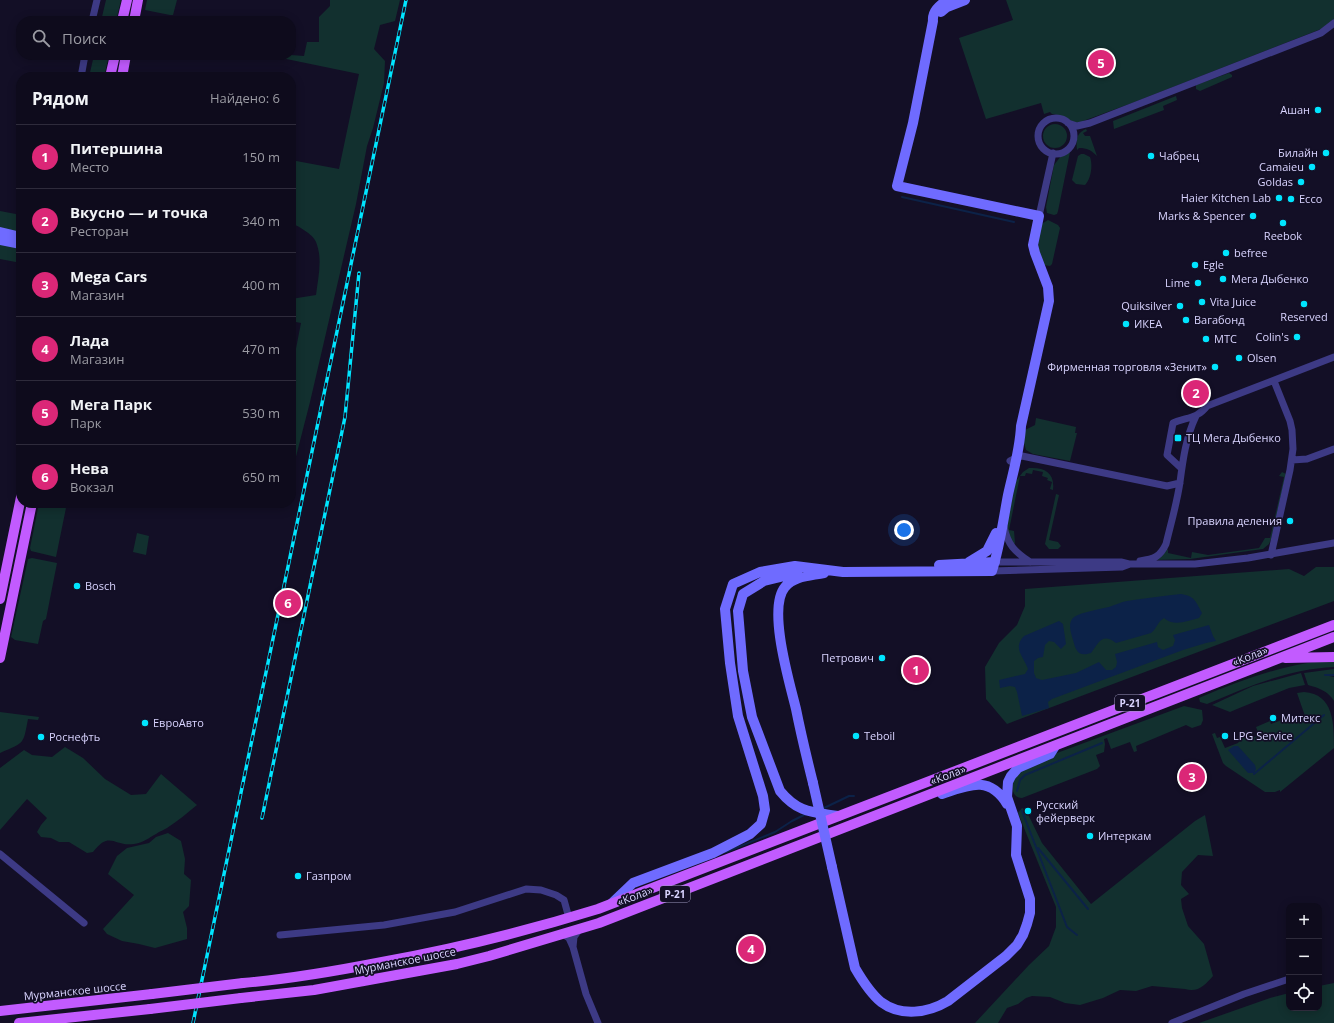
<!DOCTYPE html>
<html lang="ru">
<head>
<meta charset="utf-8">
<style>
	:root { --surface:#0e0b1c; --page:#171425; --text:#f1f3f6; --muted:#9b9ba3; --line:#2e2b3b; --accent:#db2777 }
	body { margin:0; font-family:"Open Sans",sans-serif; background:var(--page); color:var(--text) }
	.controls { position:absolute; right:12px; bottom:12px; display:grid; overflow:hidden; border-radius:8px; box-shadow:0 2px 10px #0003 }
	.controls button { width:36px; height:36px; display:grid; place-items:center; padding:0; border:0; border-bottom:1px solid var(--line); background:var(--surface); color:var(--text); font:20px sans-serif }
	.you { position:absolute; left:904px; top:530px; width:14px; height:14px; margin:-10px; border:3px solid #fff; border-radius:50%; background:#1a73e8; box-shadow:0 0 0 6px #1a73e833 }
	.badge { display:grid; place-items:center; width:26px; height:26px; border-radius:50%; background:var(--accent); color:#fff; font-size:13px; font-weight:700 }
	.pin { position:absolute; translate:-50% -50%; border:2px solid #fff; box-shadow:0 1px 4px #0006 }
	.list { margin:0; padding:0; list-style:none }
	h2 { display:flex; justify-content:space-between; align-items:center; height:52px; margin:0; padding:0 16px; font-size:17px }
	h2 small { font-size:13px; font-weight:400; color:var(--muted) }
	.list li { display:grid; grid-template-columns:26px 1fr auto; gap:12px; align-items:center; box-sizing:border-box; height:64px; padding:0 16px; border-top:1px solid var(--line) }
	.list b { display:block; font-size:15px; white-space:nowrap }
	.list p { margin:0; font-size:13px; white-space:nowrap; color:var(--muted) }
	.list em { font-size:13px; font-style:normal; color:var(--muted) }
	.icon { flex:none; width:22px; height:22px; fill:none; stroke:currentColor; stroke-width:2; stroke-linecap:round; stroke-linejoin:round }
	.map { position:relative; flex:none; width:1334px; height:1023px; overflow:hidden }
	.search { position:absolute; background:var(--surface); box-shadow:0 2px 10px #0003; left:16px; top:16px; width:280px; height:44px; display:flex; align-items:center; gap:10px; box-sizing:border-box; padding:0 14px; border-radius:16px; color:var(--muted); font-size:15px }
	.panel { position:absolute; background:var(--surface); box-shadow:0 2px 10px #0003; left:16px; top:72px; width:280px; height:436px; border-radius:16px }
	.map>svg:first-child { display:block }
	.green { fill:#12302f }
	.water { fill:#0c2248 }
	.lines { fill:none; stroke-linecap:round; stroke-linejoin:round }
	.stream { stroke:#0c2248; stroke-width:2 }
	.street { stroke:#3d3a85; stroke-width:7 }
	.secondary { stroke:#6f6bff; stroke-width:10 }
	.primary { stroke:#c25bff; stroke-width:10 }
	.rail-casing { stroke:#00e5ff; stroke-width:3.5 }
	.rail { stroke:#130f26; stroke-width:2; stroke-dasharray:6; stroke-linecap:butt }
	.secondary-bridge { stroke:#6f6bff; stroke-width:10 }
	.primary-bridge { stroke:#c25bff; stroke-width:10 }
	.poi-dot { fill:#00e5ff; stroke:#130f26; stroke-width:1.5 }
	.labels { text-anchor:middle; stroke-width:3.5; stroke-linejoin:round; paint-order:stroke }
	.shield { fill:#130f26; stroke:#9e99be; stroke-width:1 }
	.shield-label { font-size:10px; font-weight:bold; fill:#d9d4ff }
	.poi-label { font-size:11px; fill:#d9d4ff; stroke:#130f26; text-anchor:start }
	.street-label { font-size:11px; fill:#d9d4ff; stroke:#130f26 }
</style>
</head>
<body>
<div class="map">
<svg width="1334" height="1023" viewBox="0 0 1334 1023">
	<rect width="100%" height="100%" fill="#130f26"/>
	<path class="green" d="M106,0h15l-5,21h-15z
		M147,0h30l-4,15h-3l-25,-5z
		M330,0h70l-5,21 -15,4 -6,24 11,12 -1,22 -11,45 -6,18 -11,58 -46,198 -19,74v-102l10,-51 -10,-2v-22l25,-4c2,-17 7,-36 0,-53 -3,-8 -18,-16 -25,-19v-63l48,9 20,-95 -92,-19h24l13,1 3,-14h12v-25l11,-11z
		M1006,0h328v19l-13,10 -189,74 -49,18v1c-12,3 -17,-7 -31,-8l-2,-2 -6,2 -3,-11 -55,16 -27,-81 54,-18z
		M94,55h15l-5,22h-15z
		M1229,73l3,2v2l-32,14 -4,-2v-4z
		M1176,96l1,4 -14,6 1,4 -50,19 -1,-8z
		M1043 136a12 12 0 1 1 24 0a12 12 0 1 1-24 0Z
		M1086,129l1,2 -4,2 2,3h5l7,20c-6,-6 -10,-8 -18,-8l-2,2c-1,-9 -1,-17 9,-21z
		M1070,152l-12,59 -1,3 -3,1 -7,-2 -1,-6 8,-42 7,-9z
		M1081,154h3l6,3c3,8 1,22 -5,28l-9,-1 -4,-4 6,-24z
		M0,211l21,4v18l-21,-4z
		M1048,220l10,5 2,3 -8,36 -2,2 -7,-1c-6,-18 -6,-22 -3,-40z
		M0,243l21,5v15l-21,-4z
		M1036,418l40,9 -1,6h2l-7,28 -37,-7 -7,-4 -2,-7 1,-13 10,-5z
		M1029,468c16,-1 26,5 24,22l-3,-1 2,-7 -5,-2 1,-2 -6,-2 1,-4 -10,-2 -1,4 -6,-1 -1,3h-5l-11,54 5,1 1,12 -2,2 -5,-8 -1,-13 9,-43 7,-9z
		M1282,472l4,2 -15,65 -2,5 -6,5 -73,10 -36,1 14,-11v4l23,5 1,-6 16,3 51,-7 6,-10h5l14,-61 -5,-1z
		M1056,494l3,1 -10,45 9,2 3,4 -3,3h-9l-4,-5z
		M39,503h28l-11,54 -25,-6 -1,-3z
		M137,533l12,3 -3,19 -13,-3z
		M32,558l25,5 -11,56 -3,2 -5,23 -23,-4 -4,-3 17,-78z
		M1316,567h18v34l-327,123 -21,-25 -1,-32 14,-24 18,-18 8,-19v-17l264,-20 15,7z
		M1322,661h12v6c-45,2 -85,19 -127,37l-7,-2 -1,-4c40,-17 79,-32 123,-37z
		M1334,669v6h-9l9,2v24c-6,-10 -15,-13 -26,-16l-4,-12z
		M1301,673l4,12 -16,3 -52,21 -7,3 -18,-7 41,-19z
		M1304,692c30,2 30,32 30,56l-54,44v-2l-5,2h-10l-39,-26 -3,-3 -11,-29 3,-1 2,5 3,-1 5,11 13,-5 8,-13 4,9 9,-4 -3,-8 14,-6 1,3 16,-6 2,4 16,-6 -8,-23z
		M1184,706l18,4 1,10 -2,5 -9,3 -6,-3 -50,21 1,5 -3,1 -4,-10 -19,7 -4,-11 -3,1 1,5 -1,8 -8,3 4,11 -3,3 -75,29c-13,0 -11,-19 -3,-25 5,-5 13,-9 19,-13z
		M0,712l39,5 -1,3 -10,-1c-5,26 -3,23 -28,34z
		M65,747l18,11 22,21 26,16 15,-1 15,-20 36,31c-10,8 -19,16 -30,23 -3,2 -7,3 -11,6 -8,4 -11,8 -22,10 -20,3 -24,-14 -41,8l-6,1 -18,-11h-10l-8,-4 -10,-1 -4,-5 4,-7 6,-7 -20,-19 -27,31v-62l24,-18 8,5 20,2z
		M1022,808l4,2 16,33 49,61 104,-83 10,-6 8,41 -15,-1 -16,17 -1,13 8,9 -8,5 1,9 6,18 16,18 9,32c-8,9 -15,17 -28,13l-33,-3 -16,5 -16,-1 -17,8 -23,7 -15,-2 -15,-6 -18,-1 -6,2 -8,6 -11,4 -9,15h-23l54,-58 20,-19 7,-19v-20l-38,-94z
		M168,833l13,8 4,18 -1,15 7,6 -2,26 -6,6 4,16v11l-32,9 -16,-4 -17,-3 -15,-7 -4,-5 31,-34 -26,-21 9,-18 10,-8 22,-5 7,-6z
		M1334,983v40h-135l71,-25 19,-5v15h30v-22z"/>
	<path class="water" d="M1181,594c14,2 15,8 21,19l-3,5c-12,3 -25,9 -35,0 -7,4 -7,11 -13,15l-35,10c-14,-11 -18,1 -25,10 -13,4 -15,-2 -18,-13 -2,-7 -6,-17 1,-23 8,-5 26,-8 35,-10 6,-2 12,-5 18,-6 18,-3 36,-5 54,-7z
		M1059,621l4,3 3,20 -5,5 -7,-7 -5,-1 -4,4 -2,12 -5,1 -4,3v12l2,5 6,2 34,-7 23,-11 7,8h6l4,-3 1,-5 -2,-8 42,-12 1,5 5,3 10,-4 2,-6 -2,-5 36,-10 4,11 3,5 -10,2 -23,7 -131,49 -4,3 1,6 -27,8 -5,-24 -2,-5 -5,-1 -10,2 -1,-8 26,-6 3,-5c-4,-12 -16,-21 -4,-33z
		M1234,746h4l17,19 1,4 -2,4h-6l-20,-23z"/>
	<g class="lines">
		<path class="stream" d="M902,197l112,25
			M1325,675h9
			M1254,773v1l70,-59
			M1017,791l3,-11 5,-5 77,-32
			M822,809l27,-13h5
			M1022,811l45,116 10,8
			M1038,848l50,61
			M726,852l49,-20 17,-11 14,-7"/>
		<path class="street" d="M92,21l5,-21
			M81,77l4,-22
			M1038 136a18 18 0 1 1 36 0a18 18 0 1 1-36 0Z
			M1068,123l9,3 13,-3 231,-90 13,-10
			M1039,216l14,-63
			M1292,460l15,-1 27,-10
			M1010,461l8,-4 4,-1 145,30 13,-3
			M1181,468l-14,-13 6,-32c14,-6 24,-4 34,-17l127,-49
			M1004,527c4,18 10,24 26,35
			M1271,555l19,-85 3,-21 -1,-19 -2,-9 -16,-40
			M1140,561c14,-2 20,-4 26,-17 5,-21 11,-41 14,-62 3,-23 6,-45 16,-66
			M995,562h126l8,2h66l53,-6 86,-15
			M992,571l130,-4 8,-3
			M0,854l84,69
			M563,934l6,4 4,9 1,-10 5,-7
			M280,935l104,-10 71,-13 71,-23 15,1 15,5 8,5 5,18
			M573,947l13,47 12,29
			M1172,1023l72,-29 45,-15"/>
		<path class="secondary" d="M941,12l6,-5 18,-7
			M0,232l21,5
			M0,240l21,4
			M969,562l18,-11 9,-18
			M939,565l56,-3
			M797,573l-33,8 -21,13 -5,17 5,60 9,46 28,74c18,22 32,21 58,25
			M813,783c-6,-24 -12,-49 -17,-74 -6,-25 -29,-101 -11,-122 9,-11 25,-11 39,-14
			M942,794c27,-9 47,-19 65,10
			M832,867l23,101c7,12 15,25 26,34 20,15 47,11 67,-1l58,-45 11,-11 6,-10 4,-11 3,-11v-14l-14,-44 1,-29 -10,-29 1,-15 3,-6 7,-8 32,-14 5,-8
			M612,903l21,-20 80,-30 37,-19 11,-10 4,-14 -2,-14 -25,-80 -8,-53 -5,-54 8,-25 27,-12 35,-6 48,6 149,-1c8,-25 11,-50 16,-76 5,-23 12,-45 13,-69l28,-125 -1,-14 -13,-34 -2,-8 6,-29 -142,-30 16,-63 20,-102c-1,-10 6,-15 14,-21"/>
		<path class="primary" d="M122,21l5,-21
			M134,21l4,-21
			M110,77l5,-22
			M122,77l4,-22
			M0,599l21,-102
			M0,658l32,-155
			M1285,658l49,-1
			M243,983c47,-4 93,-12 139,-21 73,-13 145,-31 216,-53l736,-284
			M241,998l73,-8 143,-26 32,-8 110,-33 735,-286
			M0,1011l152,-17
			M19,1023l131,-14"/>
		<g class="rail-casing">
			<path id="rail" d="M262,818l83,-401 14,-144
				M193,1023l213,-1023"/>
		</g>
		<use href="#rail" class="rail"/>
		<path class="secondary-bridge" d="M813,783l19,84"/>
		<path class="primary-bridge" d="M152,994l91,-11
			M150,1009l91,-11"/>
	</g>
	<g class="poi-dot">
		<circle cx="1318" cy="110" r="4"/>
		<circle cx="1326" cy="153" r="4"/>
		<circle cx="1151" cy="156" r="4"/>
		<circle cx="1312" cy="167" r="4"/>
		<circle cx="1301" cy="182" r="4"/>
		<circle cx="1279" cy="198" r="4"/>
		<circle cx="1291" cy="199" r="4"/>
		<circle cx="1253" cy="216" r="4"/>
		<circle cx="1283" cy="223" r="4"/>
		<circle cx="1226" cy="253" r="4"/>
		<circle cx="1195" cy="265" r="4"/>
		<circle cx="1223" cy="279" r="4"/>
		<circle cx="1198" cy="283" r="4"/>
		<circle cx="1202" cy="302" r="4"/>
		<circle cx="1304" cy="304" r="4"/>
		<circle cx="1180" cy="306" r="4"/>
		<circle cx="1186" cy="320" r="4"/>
		<circle cx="1126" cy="324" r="4"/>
		<circle cx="1297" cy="337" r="4"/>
		<circle cx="1206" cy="339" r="4"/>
		<circle cx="1239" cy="358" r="4"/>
		<circle cx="1215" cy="367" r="4"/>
		<rect x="1174" y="434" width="8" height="8" rx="2"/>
		<circle cx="1290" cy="521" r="4"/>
		<circle cx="77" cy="586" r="4"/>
		<circle cx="882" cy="658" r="4"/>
		<circle cx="1273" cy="718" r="4"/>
		<circle cx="145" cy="723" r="4"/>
		<circle cx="856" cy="736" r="4"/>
		<circle cx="1225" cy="736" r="4"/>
		<circle cx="41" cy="737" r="4"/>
		<circle cx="1028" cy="811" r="4"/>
		<circle cx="1090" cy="836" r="4"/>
		<circle cx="298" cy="876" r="4"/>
	</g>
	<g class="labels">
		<g class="shield">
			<rect x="1115" y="695" width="30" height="16" rx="3"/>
			<rect x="660" y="886" width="30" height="16" rx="3"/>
		</g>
		<g class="shield-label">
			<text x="1130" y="707">Р-21</text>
			<text x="675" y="898">Р-21</text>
		</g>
		<g class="poi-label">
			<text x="1310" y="114" text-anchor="end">Ашан</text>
			<text x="1318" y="157" text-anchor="end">Билайн</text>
			<text x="1159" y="160">Чабрец</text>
			<text x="1304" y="171" text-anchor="end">Camaieu</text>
			<text x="1293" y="186" text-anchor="end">Goldas</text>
			<text x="1271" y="202" text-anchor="end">Haier Kitchen Lab</text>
			<text x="1299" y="203">Ecco</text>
			<text x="1245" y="220" text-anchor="end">Marks &amp; Spencer</text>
			<text x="1283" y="240" text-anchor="middle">Reebok</text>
			<text x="1234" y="257">befree</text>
			<text x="1203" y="269">Egle</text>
			<text x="1231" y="283">Мега Дыбенко</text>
			<text x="1190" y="287" text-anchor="end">Lime</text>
			<text x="1210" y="306">Vita Juice</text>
			<text x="1172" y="310" text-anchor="end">Quiksilver</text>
			<text x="1304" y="321" text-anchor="middle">Reserved</text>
			<text x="1194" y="324">Вагабонд</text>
			<text x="1134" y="328">ИКЕА</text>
			<text x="1289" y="341" text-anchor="end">Colin's</text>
			<text x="1214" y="343">МТС</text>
			<text x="1247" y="362">Olsen</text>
			<text x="1207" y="371" text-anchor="end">Фирменная торговля «Зенит»</text>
			<text x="1186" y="442">ТЦ Мега Дыбенко</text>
			<text x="1282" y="525" text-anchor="end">Правила деления</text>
			<text x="85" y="590">Bosch</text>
			<text x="874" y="662" text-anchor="end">Петрович</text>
			<text x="1281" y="722">Митекс</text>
			<text x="153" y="727">ЕвроАвто</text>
			<text x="864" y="740">Teboil</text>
			<text x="1233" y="740">LPG Service</text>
			<text x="49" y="741">Роснефть</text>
			<text x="1036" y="809">Русский<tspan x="1036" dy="13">фейерверк</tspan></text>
			<text x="1098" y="840">Интеркам</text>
			<text x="306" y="880">Газпром</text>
		</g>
		<g class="street-label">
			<text transform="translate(1250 656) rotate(-22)" y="4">«Кола»</text>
			<text transform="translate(948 775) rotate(-21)" y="4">«Кола»</text>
			<text transform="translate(635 896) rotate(-21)" y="4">«Кола»</text>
			<text transform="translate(405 961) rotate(-11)" y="4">Мурманское шоссе</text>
			<text transform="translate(75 991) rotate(-6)" y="4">Мурманское шоссе</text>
		</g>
	</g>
</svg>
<div class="controls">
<button>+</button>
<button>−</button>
<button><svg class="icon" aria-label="locate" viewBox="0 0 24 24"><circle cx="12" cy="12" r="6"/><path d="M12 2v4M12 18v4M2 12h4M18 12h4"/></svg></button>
</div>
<div class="you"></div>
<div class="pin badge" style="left:916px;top:670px">1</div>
<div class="pin badge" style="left:1196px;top:393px">2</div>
<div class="pin badge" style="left:1192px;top:777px">3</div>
<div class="pin badge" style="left:751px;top:949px">4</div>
<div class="pin badge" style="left:1101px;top:63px">5</div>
<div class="pin badge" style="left:288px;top:603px">6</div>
<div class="search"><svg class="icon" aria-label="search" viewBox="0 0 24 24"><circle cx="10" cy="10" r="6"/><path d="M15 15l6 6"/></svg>Поиск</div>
<section class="panel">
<h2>Рядом<small>Найдено: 6</small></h2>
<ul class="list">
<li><span class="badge">1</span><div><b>Питершина</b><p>Место</p></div><em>150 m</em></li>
<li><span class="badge">2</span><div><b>Вкусно — и точка</b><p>Ресторан</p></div><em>340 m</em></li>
<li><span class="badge">3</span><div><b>Mega Cars</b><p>Магазин</p></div><em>400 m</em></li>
<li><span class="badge">4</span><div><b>Лада</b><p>Магазин</p></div><em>470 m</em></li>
<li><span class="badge">5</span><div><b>Мега Парк</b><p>Парк</p></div><em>530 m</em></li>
<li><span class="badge">6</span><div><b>Нева</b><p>Вокзал</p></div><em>650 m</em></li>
</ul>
</section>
</div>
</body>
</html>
